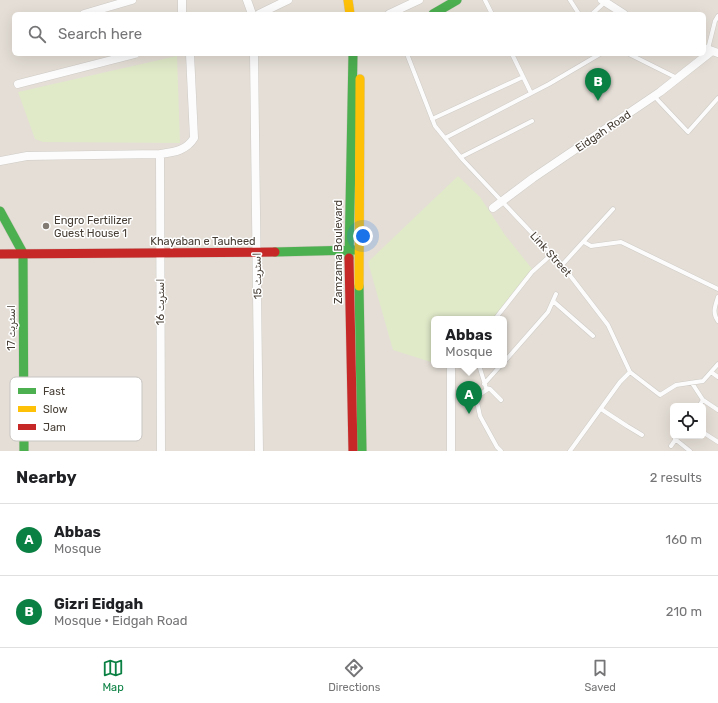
<!DOCTYPE html>
<html lang="en">
<head>
<meta charset="utf-8">
<style>
	:root { --surface:#fff; --page:#f2f2f2; --text:#202124; --muted:#757577; --line:#e0e0e0; --accent:#0b8043 }
	body { margin:0; font-family:Rubik,"Noto Naskh Arabic",sans-serif; background:var(--page); color:var(--text) }
	.controls { position:absolute; right:12px; bottom:12px; display:grid; overflow:hidden; border-radius:6px; box-shadow:0 4px 16px #0002 }
	.controls button { width:36px; height:36px; display:grid; place-items:center; padding:0; border:0; border-bottom:1px solid var(--line); background:var(--surface); color:var(--text); font:20px sans-serif }
	.you { position:absolute; left:363px; top:236px; width:14px; height:14px; margin:-10px; border:3px solid #fff; border-radius:50%; background:#1a73e8; box-shadow:0 0 0 6px #1a73e833 }
	.badge { display:grid; place-items:center; width:26px; height:26px; border-radius:50%; background:var(--accent); color:#fff; font-size:13px; font-weight:700 }
	.pin { position:absolute; translate:-50% -33px; filter:drop-shadow(0 1px 2px #0008) }
	.pin::after { content:''; position:absolute; top:21px; width:14px; height:12px; background:inherit; clip-path:polygon(0 0,100% 0,50% 100%) }
	.popup { position:absolute; left:431px; top:316px; width:76px; height:52px; box-sizing:border-box; display:grid; place-content:center; border-radius:6px; background:var(--surface); filter:drop-shadow(0 1px 3px #0005); font-size:13px; white-space:nowrap; color:var(--muted) }
	.popup b { font-size:15px; color:var(--text) }
	.popup::after { content:''; position:absolute; left:50%; top:100%; margin-left:-8px; border:8px solid transparent; border-top-color:var(--surface) }
	.list { margin:0; padding:0; list-style:none }
	h2 { display:flex; justify-content:space-between; align-items:center; height:52px; margin:0; padding:0 16px; font-size:17px }
	h2 small { font-size:13px; font-weight:400; color:var(--muted) }
	.list li { display:grid; grid-template-columns:26px 1fr auto; gap:12px; align-items:center; box-sizing:border-box; height:72px; padding:0 16px; border-top:1px solid var(--line) }
	.list b { display:block; font-size:15px; white-space:nowrap }
	.list p { margin:0; font-size:13px; white-space:nowrap; color:var(--muted) }
	.list em { font-size:13px; font-style:normal; color:var(--muted) }
	.icon { flex:none; width:22px; height:22px; fill:none; stroke:currentColor; stroke-width:2; stroke-linecap:round; stroke-linejoin:round }
	.map { position:relative; flex:none; width:718px; height:451px; overflow:hidden }
	.search { position:absolute; background:var(--surface); box-shadow:0 4px 16px #0002; left:12px; right:12px; top:12px; height:44px; display:flex; align-items:center; gap:10px; box-sizing:border-box; padding:0 14px; border-radius:6px; color:var(--muted); font-size:15px }
	.sheet { height:196px; background:var(--surface) }
	nav { display:flex; justify-content:space-around; align-items:center; box-sizing:border-box; height:56px; border-top:1px solid var(--line); background:var(--surface); font-size:11px; color:var(--muted) }
	nav a { display:grid; justify-items:center; gap:2px }
	nav .on { color:var(--accent) }
	.map>svg:first-child { display:block }
	.residential { fill:#e4ded6; fill-rule:evenodd }
	.green { fill:#e0eac9 }
	.lines { fill:none; stroke-linecap:round; stroke-linejoin:round }
	.lane-casing { stroke:#cecbc6; stroke-width:5 }
	.street-casing { stroke:#cecbc6; stroke-width:9 }
	.fast-casing { stroke:#d0c9c0; stroke-width:10 }
	.slow-casing { stroke:#d0c9c0; stroke-width:10 }
	.jam-casing { stroke:#d0c9c0; stroke-width:10 }
	.lane { stroke:#fdfcfc; stroke-width:4 }
	.street { stroke:#fdfcfc; stroke-width:8 }
	.fast { stroke:#4caf50; stroke-width:9 }
	.slow { stroke:#ffc107; stroke-width:9 }
	.jam { stroke:#c62828; stroke-width:9 }
	.poi-dot { fill:#827b74; stroke:#fff; stroke-width:1.5 }
	.labels { text-anchor:middle; stroke-width:3; stroke-linejoin:round; paint-order:stroke }
	.street-label { font-size:11px; fill:#463e35; stroke:#fff }
	.poi-label { font-size:11px; fill:#463e35; stroke:#fff; text-anchor:start }
	.key { fill:#fff; stroke:#c8c5c2; stroke-width:1 }
	.key-label { font-size:11px; fill:#463e35 }
</style>
</head>
<body>
<div class="map">
<svg width="718" height="451" viewBox="0 0 718 451">
	<rect width="100%" height="100%" fill="#f0ede9"/>
	<path class="residential" d="M0,0h718v451h-718zM14,14h690v40h-690zM434,319h70v46h-70zM673,406h30v30h-30z"/>
	<path class="green" d="M177,56l3,87 -137,-1 -8,-3 -17,-47z
		M458,176l22,21 25,38 28,35 -38,49h-61v43h-3l-38,-12 -25,-88z"/>
	<g class="lines">
		<g class="lane-casing">
			<path id="lane" d="M485,0l7,14
				M570,0l9,14
				M592,14l13,-12
				M708,49l7,-28 3,-5
				M407,54l28,72 28,34 99,105 46,60 22,47 30,23 16,-10 27,-4 15,-17
				M512,54l19,39
				M629,54l48,24
				M654,96l34,36 30,-34
				M432,119l91,-42
				M445,138l104,-54 51,-30
				M461,157l71,-36
				M584,242l7,4 30,-4 97,47
				M562,265l51,-56
				M718,297c-3,9 -6,16 0,24
				M553,301l40,35
				M495,319l37,-47 20,-18
				M504,362l44,-50 8,-18
				M479,365l7,23 4,1 11,11
				M711,372l7,5
				M692,383l11,17 15,10
				M484,384l17,-19
				M488,389l-12,8 4,19 17,31 4,4
				M699,406l4,-6
				M601,409l26,17 15,9
				M704,433l14,9
				M675,439l15,12
				M671,446l7,-10
				M570,451l50,-69 10,-10"/>
		</g>
		<g class="street-casing">
			<path id="street" d="M247,0l5,14
				M602,0l22,14
				M84,14l48,-14
				M182,14v-14
				M259,14l29,-14
				M389,14l30,-14
				M704,48l14,5
				M254,54l5,397
				M18,84l117,-30
				M160,154l1,297
				M0,161l27,-5 133,-2c14,-2 26,-3 34,-16l-4,-84
				M493,208l40,-30 127,-86 52,-41
				M451,369v82"/>
		</g>
		<g class="fast-casing">
			<path id="fast" d="M433,14l24,-14
				M0,211l23,42 1,198
				M275,252l80,-2
				M349,258l4,-204
				M359,286l3,165"/>
		</g>
		<g class="slow-casing">
			<path id="slow" d="M348,0l2,14
				M359,286l1,-207"/>
		</g>
		<g class="jam-casing">
			<path id="jam" d="M0,254l275,-2
				M349,258l4,193"/>
		</g>
		<use href="#lane" class="lane"/>
		<use href="#street" class="street"/>
		<use href="#fast" class="fast"/>
		<use href="#slow" class="slow"/>
		<use href="#jam" class="jam"/>
	</g>
	<circle class="poi-dot" cx="46" cy="226" r="4"/>
	<g class="labels">
		<g class="street-label">
			<text transform="translate(603 131) rotate(-34)" y="4">Eidgah Road</text>
			<text x="203" y="245">Khayaban e Tauheed</text>
			<text transform="translate(338 252) rotate(-90)" y="4">Zamzama Boulevard</text>
			<text transform="translate(551 254) rotate(48)" y="4">Link Street</text>
			<text transform="translate(257 276) rotate(-91)" y="4">اسٹریٹ 15</text>
			<text transform="translate(160 302) rotate(-90)" y="4">اسٹریٹ 16</text>
			<text transform="translate(11 328) rotate(-90)" y="4">اسٹریٹ 17</text>
		</g>
		<g class="poi-label">
			<text x="54" y="224">Engro Fertilizer<tspan x="54" dy="13">Guest House 1</tspan></text>
		</g>
	</g>
	<rect x="10" y="377" width="132" height="64" rx="6" class="key"/>
	<rect x="18" y="388" width="18" height="6" fill="#4caf50"/>
	<rect x="18" y="406" width="18" height="6" fill="#ffc107"/>
	<rect x="18" y="424" width="18" height="6" fill="#c62828"/>
	<g class="key-label">
		<text x="43" y="395">Fast</text>
		<text x="43" y="413">Slow</text>
		<text x="43" y="431">Jam</text>
	</g>
</svg>
<div class="controls">
<button><svg class="icon" aria-label="locate" viewBox="0 0 24 24"><circle cx="12" cy="12" r="6"/><path d="M12 2v4M12 18v4M2 12h4M18 12h4"/></svg></button>
</div>
<div class="you"></div>
<div class="pin badge" style="left:469px;top:414px">A</div>
<div class="popup"><b>Abbas</b>Mosque</div>
<div class="pin badge" style="left:598px;top:101px">B</div>
<div class="search"><svg class="icon" aria-label="search" viewBox="0 0 24 24"><circle cx="10" cy="10" r="6"/><path d="M15 15l6 6"/></svg>Search here</div>
</div>
<section class="sheet">
<h2>Nearby<small>2 results</small></h2>
<ul class="list">
<li><span class="badge">A</span><div><b>Abbas</b><p>Mosque</p></div><em>160 m</em></li>
<li><span class="badge">B</span><div><b>Gizri Eidgah</b><p>Mosque · Eidgah Road</p></div><em>210 m</em></li>
</ul>
</section>
<nav>
<a class="on"><svg class="icon" aria-label="map" viewBox="0 0 24 24"><path d="M3 6l6-2 6 2 6-2v14l-6 2-6-2-6 2zM9 4v14M15 6v14"/></svg>Map</a>
<a><svg class="icon" aria-label="directions" viewBox="0 0 24 24"><path d="M12 3l9 9-9 9-9-9zM9 14v-3h6M13 9l2 2-2 2"/></svg>Directions</a>
<a><svg class="icon" aria-label="saved" viewBox="0 0 24 24"><path d="M7 4h10v16l-5-4-5 4z"/></svg>Saved</a>
</nav>
</body>
</html>
